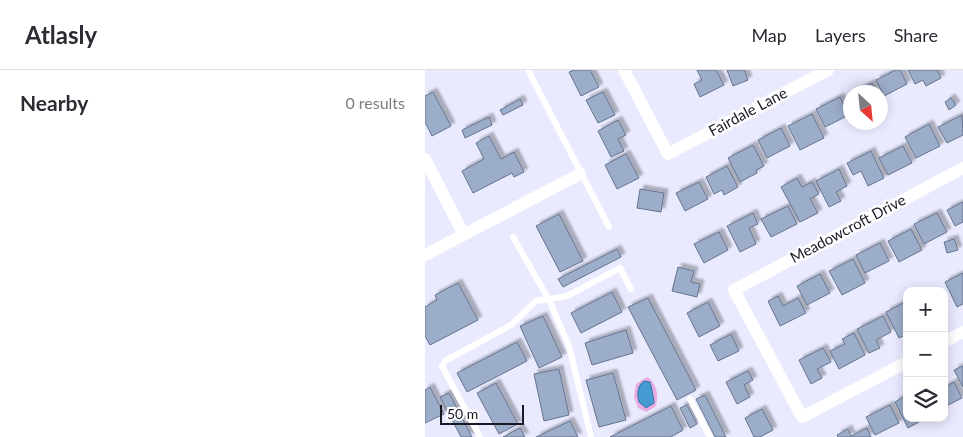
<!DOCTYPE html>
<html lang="en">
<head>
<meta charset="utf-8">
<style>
	:root { --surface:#fff; --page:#f7f7f7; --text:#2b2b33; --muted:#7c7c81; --line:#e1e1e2 }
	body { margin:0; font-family:Lato,sans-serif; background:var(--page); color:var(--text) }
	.controls { position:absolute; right:15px; bottom:15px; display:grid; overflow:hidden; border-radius:10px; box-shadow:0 2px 12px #0003 }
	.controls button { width:45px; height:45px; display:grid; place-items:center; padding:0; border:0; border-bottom:1px solid var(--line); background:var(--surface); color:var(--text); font:25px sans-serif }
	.compass { position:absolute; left:418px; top:15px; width:45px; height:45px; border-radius:50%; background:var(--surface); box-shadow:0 2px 12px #0003; rotate:153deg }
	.scale { position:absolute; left:15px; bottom:12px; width:84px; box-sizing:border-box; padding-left:5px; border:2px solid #191925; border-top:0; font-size:14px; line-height:18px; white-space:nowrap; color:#191925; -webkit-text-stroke:4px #fff; paint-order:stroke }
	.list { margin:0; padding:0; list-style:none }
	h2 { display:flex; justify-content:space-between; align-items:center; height:65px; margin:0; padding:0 20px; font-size:21px }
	h2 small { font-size:16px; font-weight:400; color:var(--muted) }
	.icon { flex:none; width:28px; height:28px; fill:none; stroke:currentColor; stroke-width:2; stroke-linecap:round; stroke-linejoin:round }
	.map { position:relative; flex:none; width:538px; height:367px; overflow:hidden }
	header { display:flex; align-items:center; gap:30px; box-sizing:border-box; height:70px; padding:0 25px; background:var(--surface); border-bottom:1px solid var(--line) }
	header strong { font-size:24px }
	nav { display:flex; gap:28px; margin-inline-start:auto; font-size:18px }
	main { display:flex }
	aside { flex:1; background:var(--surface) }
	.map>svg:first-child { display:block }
	.green { fill:#e9ace5 }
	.water { fill:#449bd2; stroke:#37749e }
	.building { fill:#9cadca; stroke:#64738e; filter:url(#shadow) }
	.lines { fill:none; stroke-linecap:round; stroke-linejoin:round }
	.lane { stroke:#fff; stroke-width:6 }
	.street { stroke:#fff; stroke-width:12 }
	.labels { text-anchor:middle; stroke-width:5; stroke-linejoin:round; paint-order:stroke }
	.street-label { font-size:15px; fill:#191925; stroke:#fff }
</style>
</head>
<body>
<header>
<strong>Atlasly</strong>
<nav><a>Map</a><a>Layers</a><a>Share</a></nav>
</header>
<main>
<aside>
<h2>Nearby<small>0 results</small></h2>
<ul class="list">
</ul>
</aside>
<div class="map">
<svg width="538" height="367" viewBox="0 0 538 367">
	<defs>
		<filter id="shadow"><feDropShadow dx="4" dy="-4" stdDeviation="1" flood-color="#0004"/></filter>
	</defs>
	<rect width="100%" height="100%" fill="#e9eafe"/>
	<path class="green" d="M222,307c9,4 13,20 8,30l-9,5 -8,-4 -4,-11 2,-13z"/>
	<path class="water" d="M219,311l6,1c1,3 4,17 4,21l-8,5 -7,-6c-2,-8 -2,-16 5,-21z"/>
	<path class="building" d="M149,0h16l9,17 -18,9 -12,-24z
		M272,0h19l8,15 -24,12 -6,-13 8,-4z
		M302,0h17l4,10 -15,6z
		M471,0h4l7,14 -23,12 -8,-16z
		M483,0h29l4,8 -15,8 -3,-6 -8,4z
		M447,13l5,9h-24z
		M8,22l18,34 -19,10 -7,-14v-26z
		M178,22l12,23 -17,8 -12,-23z
		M415,27l9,18 -24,12 -9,-18z
		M526,28l5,7 -7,5 -4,-8z
		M95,29l3,6 -20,10 -3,-5z
		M387,44l12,24 -24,12 -12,-24z
		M537,45l1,20 -16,8 -9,-16z
		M64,47l3,8 -27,13 -3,-8z
		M193,50l8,15 -8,4 6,12 -13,6 -13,-26z
		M504,54l11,22 -24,12 -11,-21z
		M356,58l9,18 -23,12 -9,-18z
		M64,66l12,23 13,-7 10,20 -10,5 -2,-4 -39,20 -11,-22 22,-12 -8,-16z
		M328,75l11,21 -8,4 1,3 -17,9 -12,-24z
		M478,76l9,17 -24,12 -9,-17z
		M446,81l13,27 -16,8 -7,-15 -8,4 -6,-12z
		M201,84l13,24 -22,11 -12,-24z
		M302,96l11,21 -14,8 -2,-5 -8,4 -8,-17z
		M414,99l8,17 -11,6 5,9 -12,6 -13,-26z
		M372,108l5,9 10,-5 7,12 -9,5 8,14 -18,9 -19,-35z
		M274,112l9,17 -23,12 -9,-18z
		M215,119l24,4 -3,19 -24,-4z
		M538,132v20l-8,4 -8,-16z
		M363,136l9,18 -26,13 -10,-18z
		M328,143l5,11 -9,4 7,16 -16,8 -13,-26z
		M512,143l10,19 -23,12 -10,-20z
		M134,144l24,47 -23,11 -24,-46z
		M486,159l11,21 -23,12 -11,-21z
		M294,162l9,18 -24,13 -10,-19z
		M529,169l4,11 -11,3 -3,-11z
		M455,173l9,18 -24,12 -9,-18z
		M192,179l4,8 -58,30 -5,-8z
		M428,189l12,24 -23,12 -13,-24z
		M253,197l16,4 -3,11 9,2 -3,13 -25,-6z
		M538,203v31l-6,3 -12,-25z
		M395,204l10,19 -23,12 -10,-19z
		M33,213l20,37 -48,25 -5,-9v-29l12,-7 -2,-5z
		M187,222l10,20 -41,21 -10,-20z
		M353,226l5,10 15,-8 8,15 -26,13 -12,-25z
		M223,228l48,92 -19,10 -49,-93z
		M482,231v33l-8,4 -13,-26z
		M283,232l12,24 -21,11 -12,-24z
		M118,246l19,41 -23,11 -19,-42z
		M458,246l8,16 -15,8 4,8 -11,5 -12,-24z
		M201,260l7,23 -41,12 -7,-22z
		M429,263l11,22 -26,14 -9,-18 15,-7 -3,-5z
		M306,264l8,17 -21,10 -8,-16z
		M92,272l10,19 -60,31 -10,-19z
		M398,278l8,14 -14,7 5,9 -11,6 -12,-24z
		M538,296v21l-9,-17z
		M134,299l10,46 -25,6 -10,-47z
		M323,301l5,9 -9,5 6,12 -13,7 -11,-22z
		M188,303l13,47 -27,7 -13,-47z
		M529,312l8,16 -18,9v-19z
		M71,313l22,41 -19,10 -22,-41z
		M5,317l14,27 -19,9v-33z
		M24,323l23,44h-11l-21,-40z
		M280,325l21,42h-11l-19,-38z
		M482,325v23h19l-18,10 -13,-26z
		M262,335l10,19 -7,4 -10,-20z
		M465,335l9,18 -24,12 -9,-18z
		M246,336l12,24 -12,7h-61z
		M337,339l11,21 -13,7h-6l-9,-19z
		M145,351l8,16h-42z
		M95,358l5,9h-22z
		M442,358l4,9h-33l-1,-2 11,-6 3,7z"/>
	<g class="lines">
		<path class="lane" d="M103,0l81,157
			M88,167l36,63 20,46 22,91
			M265,329l20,38
			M55,367l-38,-71 3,-5 66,-36 25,-24 31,-5 53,-28 11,21"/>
		<path class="street" d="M199,0l44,84 160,-84
			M0,89l39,76
			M0,185l155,-81
			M519,272l19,-10
			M482,292l-105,55 -68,-127 229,-122"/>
	</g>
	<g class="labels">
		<g class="street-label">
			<text transform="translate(323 42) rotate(-28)" y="5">Fairdale Lane</text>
			<text transform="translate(423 159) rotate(-28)" y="5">Meadowcroft Drive</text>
		</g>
	</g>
</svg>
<div class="controls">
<button>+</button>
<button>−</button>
<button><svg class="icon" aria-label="layers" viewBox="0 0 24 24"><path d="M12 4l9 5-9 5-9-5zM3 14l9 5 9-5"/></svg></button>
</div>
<svg class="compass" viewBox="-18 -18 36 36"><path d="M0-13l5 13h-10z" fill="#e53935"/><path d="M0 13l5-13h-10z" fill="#7c7c81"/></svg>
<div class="scale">50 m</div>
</div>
</main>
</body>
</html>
